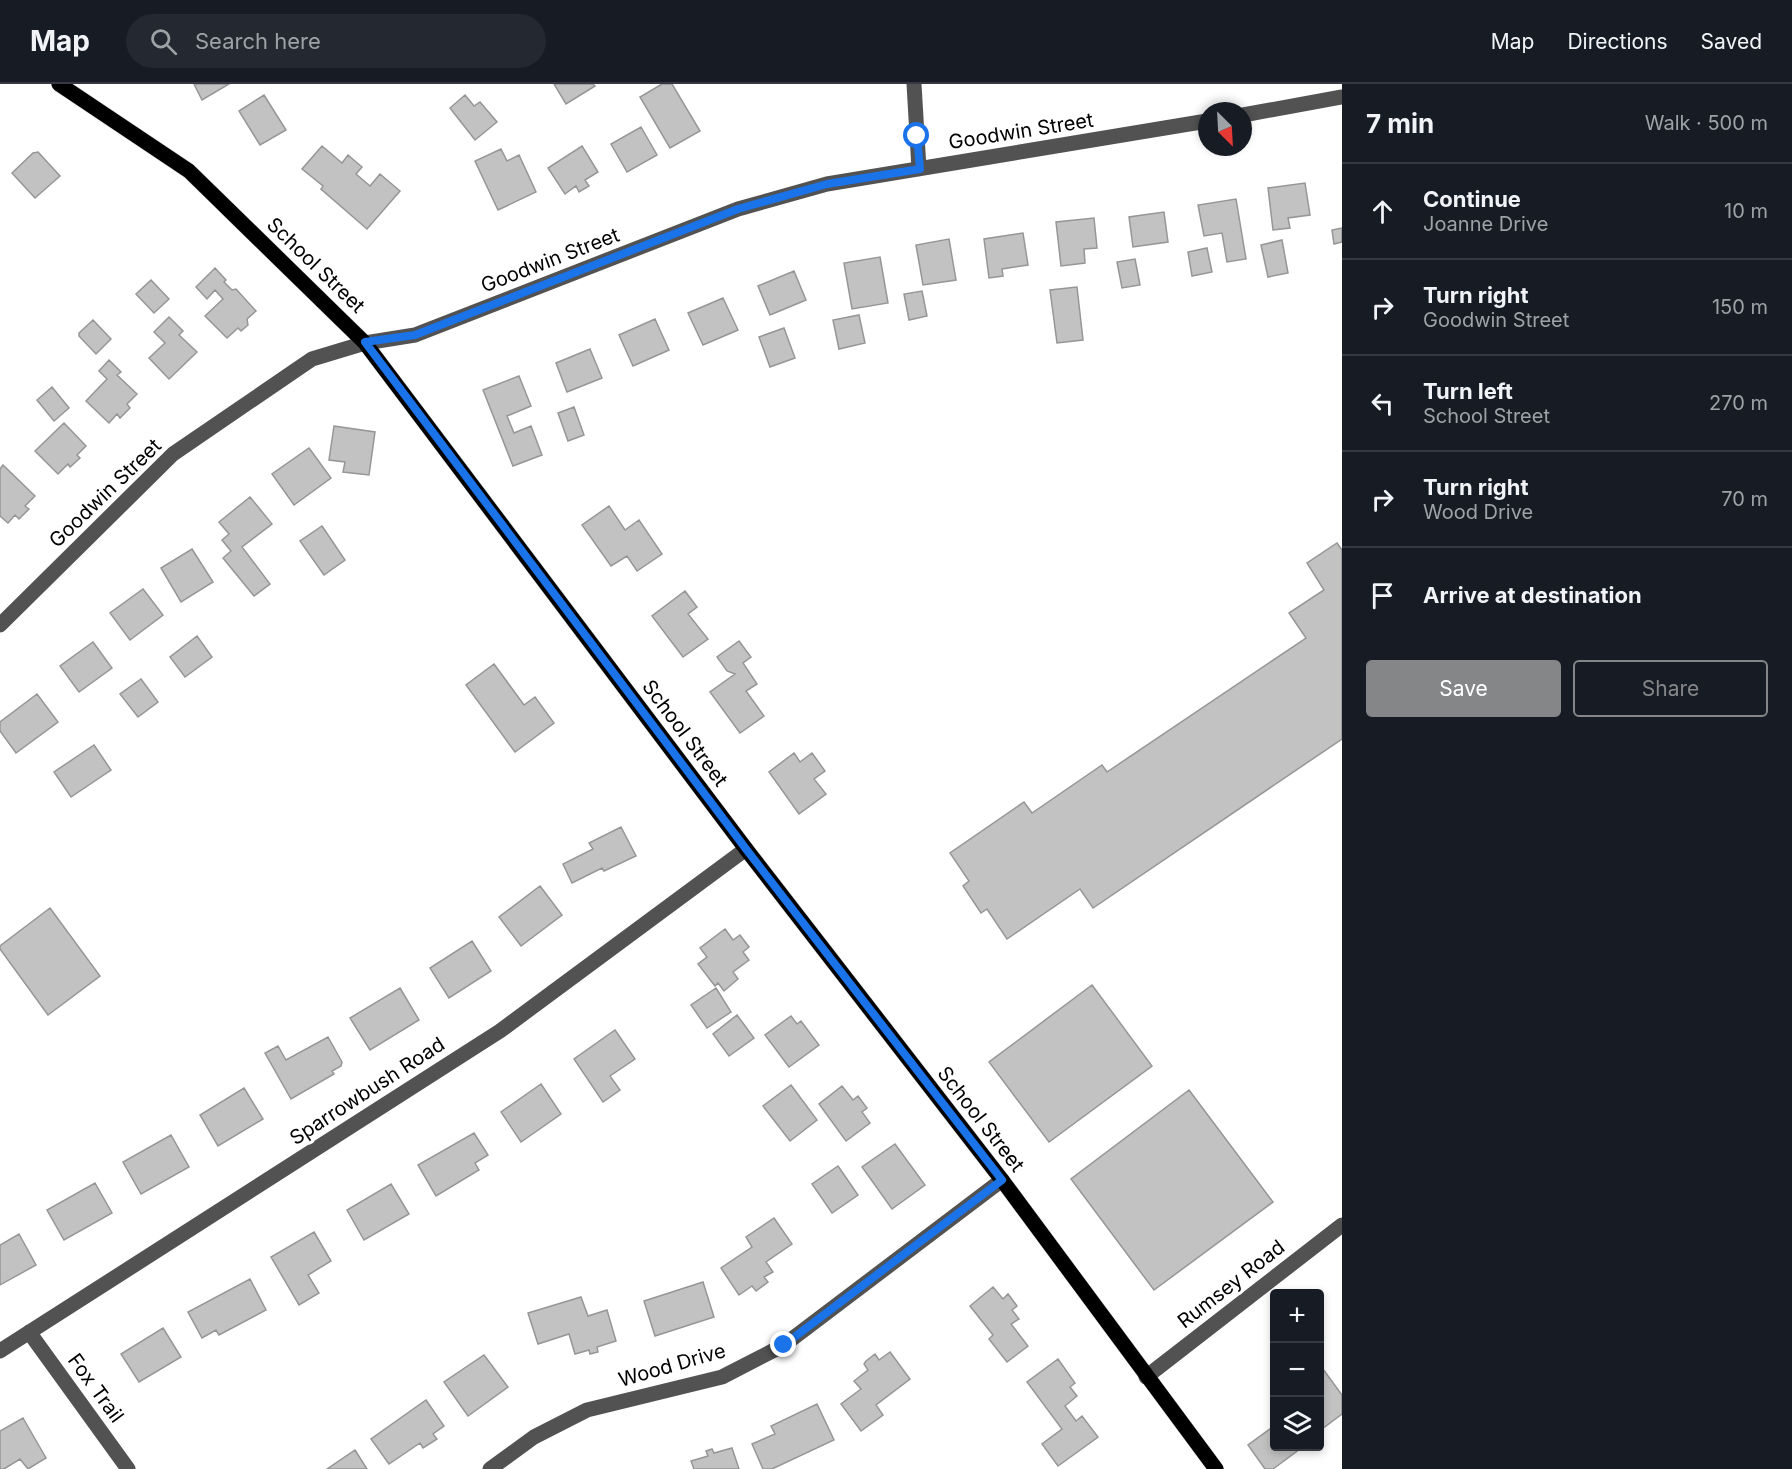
<!DOCTYPE html>
<html lang="en">
<head>
<meta charset="utf-8">
<style>
	:root { --surface:#171b24; --page:#242831; --text:#f1f3f6; --muted:#9ea1a6; --line:#363941; --accent:#858687 }
	body { margin:0; font-family:Inter,sans-serif; background:var(--page); color:var(--text) }
	.controls { position:absolute; right:18px; bottom:18px; display:grid; overflow:hidden; border-radius:6px; box-shadow:0 3px 9px #0003 }
	.controls button { width:54px; height:54px; display:grid; place-items:center; padding:0; border:0; border-bottom:2px solid var(--line); background:var(--surface); color:var(--text); font:30px sans-serif }
	.compass { position:absolute; left:1198px; top:18px; width:54px; height:54px; border-radius:50%; background:var(--surface); box-shadow:0 3px 9px #0003; rotate:156deg }
	.stop { position:absolute; width:18px; height:18px; margin:-14px; border:4px solid #1a73e8; border-radius:50%; background:#fff }
	.stop.end { background:#1a73e8; border-color:#fff; box-shadow:0 2px 6px #0008 }
	.list { margin:0; padding:0; list-style:none }
	h2 { display:flex; justify-content:space-between; align-items:center; height:78px; margin:0; padding:0 24px; font-size:26px }
	h2 small { font-size:20px; font-weight:400; color:var(--muted) }
	.list li { display:grid; grid-template-columns:39px 1fr auto; gap:18px; align-items:center; box-sizing:border-box; height:96px; padding:0 24px; border-top:2px solid var(--line) }
	.list b { display:block; font-size:22px; white-space:nowrap }
	.list p { margin:0; font-size:20px; white-space:nowrap; color:var(--muted) }
	.list em { font-size:20px; font-style:normal; color:var(--muted) }
	.actions { display:flex; gap:12px; padding:18px 24px }
	.actions a { flex:1; padding:14px 0; border:2px solid var(--accent); border-radius:6px; text-align:center; font-size:21px; color:var(--accent) }
	.actions .main { background:var(--accent); color:#fff }
	.icon { flex:none; width:33px; height:33px; fill:none; stroke:currentColor; stroke-width:2; stroke-linecap:round; stroke-linejoin:round }
	.map { position:relative; flex:none; width:1342px; height:1385px; overflow:hidden }
	header { display:flex; align-items:center; gap:36px; box-sizing:border-box; height:84px; padding:0 30px; background:var(--surface); border-bottom:2px solid var(--line) }
	header strong { font-size:28px }
	nav { display:flex; gap:33px; margin-inline-start:auto; font-size:21px }
	.search { width:420px; height:54px; background:var(--page); display:flex; align-items:center; gap:15px; box-sizing:border-box; padding:0 21px; border-radius:33px; color:var(--muted); font-size:22px }
	main { display:flex }
	aside { flex:1; background:var(--surface) }
	.map>svg:first-child { display:block }
	.building { fill:#c2c2c2; stroke:#969696; stroke-width:1.5 }
	.lines { fill:none; stroke-linecap:round; stroke-linejoin:round }
	.major-casing { stroke:#dbdbdb; stroke-width:16 }
	.minor { stroke:#525252; stroke-width:15 }
	.major { stroke:#000; stroke-width:15 }
	.route { stroke:#1a73e8; stroke-width:8 }
	.labels { text-anchor:middle; stroke-width:6; stroke-linejoin:round; paint-order:stroke }
	.street-label { font-size:20px; fill:#000; stroke:#fff }
</style>
</head>
<body>
<header>
<strong>Map</strong>
<div class="search"><svg class="icon" aria-label="search" viewBox="0 0 24 24"><circle cx="10" cy="10" r="6"/><path d="M15 15l6 6"/></svg>Search here</div>
<nav><a>Map</a><a>Directions</a><a>Saved</a></nav>
</header>
<main>
<div class="map">
<svg width="1342" height="1385" viewBox="0 0 1342 1385">
	<rect width="100%" height="100%" fill="#fff"/>
	<path class="building" d="M194,0h35l-27,16z
		M554,0h39l2,2 -29,18z
		M662,0h10l28,47 -30,17 -30,-51z
		M264,11l22,35 -26,15 -21,-34z
		M465,11l9,11 6,-4 17,20 -22,18 -25,-32z
		M641,43l16,28 -30,17 -16,-28z
		M322,62l20,17 6,-8 14,12 -6,7 14,12 10,-12 20,17 -33,38 -46,-40 2,-3 -21,-17z
		M582,62l16,26 -13,8 4,6 -10,6 -3,-6 -11,8 -17,-26z
		M501,65l6,12 12,-6 17,37 -38,18 -23,-49z
		M38,68l22,24 -25,22 -23,-25 21,-20z
		M1305,99l5,32 -22,3 2,10 -17,2 -5,-42z
		M1236,115l10,60 -19,3 -5,-29 -18,3 -6,-31z
		M1164,128l4,30 -35,5 -4,-30z
		M1094,134l3,30 -13,1 1,14 -24,3 -5,-44z
		M1342,144v14l-8,2 -2,-14z
		M1023,149l5,32 -26,4 1,7 -14,2 -5,-39z
		M949,155l7,41 -33,5 -7,-40z
		M1282,156l6,33 -20,4 -7,-32z
		M1207,164l5,24 -20,4 -4,-24z
		M880,173l8,46 -36,6 -8,-46z
		M1135,175l5,26 -18,3 -5,-26z
		M215,184l11,12 -2,2 8,8 4,-1 20,22 -9,8 1,6 -7,6 -3,-3 -11,10 -22,-22 18,-17 -8,-9 -8,9 -11,-12z
		M794,187l12,29 -36,15 -12,-29z
		M151,196l18,19 -15,14 -18,-19z
		M1077,203l6,53 -26,3 -7,-53z
		M922,207l5,25 -18,4 -5,-26z
		M723,214l15,32 -35,15 -15,-32z
		M859,231l6,28 -26,6 -6,-29z
		M169,233l14,14 -4,4 18,17 -28,27 -20,-21 16,-15 -11,-11z
		M655,235l14,31 -36,16 -14,-31z
		M93,236l18,19 -15,15 -17,-18v-3z
		M784,244l11,30 -25,9 -11,-30z
		M590,265l12,29 -35,14 -11,-29z
		M109,276l12,12 -4,3 20,19 -10,10 3,4 -10,10 -3,-4 -8,9 -23,-22 21,-22 -8,-8z
		M519,292l12,30 -24,10 7,17 17,-7 11,29 -29,11 -30,-76z
		M52,303l17,21 -15,13 -17,-21z
		M574,323l10,28 -16,6 -10,-28z
		M64,339l22,23 -9,9 3,3 -10,9 -2,-3 -10,10 -23,-23z
		M334,342l41,6 -6,43 -26,-3 2,-10 -16,-2z
		M309,364l22,30 -37,27 -22,-31z
		M3,381l32,31 -10,10 4,3 -10,10 -4,-4 -7,8 -8,-7v-47z
		M250,413l22,27 -30,23 28,37 -16,12 -31,-38 8,-7 -9,-11 7,-6 -10,-12z
		M609,422l16,24 14,-10 23,34 -25,17 -10,-15 -16,10 -29,-41z
		M322,442l23,34 -21,15 -24,-34z
		M1337,459l5,7v189l-249,169 -13,-19 -73,50 -20,-30 -6,4 -18,-27 6,-5 -19,-28 74,-51 8,11 70,-48 5,7 199,-134 -17,-25 35,-23 -17,-27z
		M192,465l21,33 -32,20 -20,-34z
		M143,505l20,26 -33,25 -20,-27z
		M685,507l12,16 -9,7 20,25 -25,18 -31,-41z
		M197,552l15,21 -27,20 -15,-20z
		M739,557l12,16 -8,6 14,21 -11,7 18,25 -24,17 -30,-41 25,-18 -8,-3 -10,-14z
		M93,558l19,26 -33,24 -19,-26z
		M494,580l30,41 11,-8 19,26 -39,29 -49,-67z
		M141,595l17,23 -20,15 -18,-23z
		M37,610l21,28 -42,31 -16,-22v-9z
		M94,661l17,25 -40,27 -17,-25z
		M794,669l6,9 12,-9 13,18 -11,8 12,15 -27,20 -30,-42z
		M621,743l15,29 -32,15 -2,-3 -30,15 -9,-19 30,-15 -4,-6z
		M540,802l22,29 -41,31 -22,-29z
		M50,824l50,68 -52,39 -48,-66v-3z
		M725,845l8,11 7,-5 9,12 -6,5 6,8 -16,12 5,7 -14,12 -6,-8 -3,3 -17,-22 9,-7 -7,-9z
		M472,857l19,30 -42,27 -19,-30z
		M1092,901l60,81 -103,76 -60,-80z
		M400,904l19,32 -49,30 -20,-32z
		M716,904l15,24 -24,16 -16,-23z
		M737,931l17,23 -25,18 -16,-22z
		M791,932l6,8 4,-3 18,24 -30,22 -24,-32z
		M615,946l20,29 -25,17 10,14 -17,12 -29,-43z
		M328,953l14,25 -1,4 -9,5 2,3 -43,25 -26,-46 13,-7 8,14z
		M541,1000l20,30 -40,28 -20,-30z
		M791,1001l26,35 -27,21 -27,-35z
		M842,1002l11,14 5,-4 9,12 -5,4 8,11 -24,18 -27,-37z
		M244,1004l19,31 -45,27 -18,-31z
		M1189,1006l84,112 -119,88 -83,-111z
		M474,1049l14,22 -13,8 4,7 -43,26 -18,-31z
		M171,1051l18,32 -48,27 -18,-32z
		M895,1060l30,41 -33,24 -30,-42z
		M838,1082l20,29 -26,18 -20,-29z
		M95,1099l17,30 -48,27 -17,-30z
		M391,1100l18,30 -45,26 -17,-30z
		M774,1134l18,26 -26,18 7,10 -9,5 4,5 -12,9 -4,-5 -13,9 -18,-27 31,-21 -6,-10z
		M314,1148l17,29 -23,14 11,18 -20,12 -28,-48z
		M19,1150l17,31 -36,20v-40z
		M250,1195l16,31 -47,25 -3,-5 -14,8 -14,-26z
		M703,1198l11,35 -59,19 -11,-35z
		M993,1203l10,12 5,-5 9,12 -5,4 7,9 -8,5 17,22 -21,16 -18,-23 4,-4 -23,-29z
		M581,1213l7,19 19,-6 9,31 -19,6 1,5 -8,2 -1,-4 -14,4 -6,-20 -31,10 -10,-31z
		M163,1244l18,29 -42,25 -18,-28z
		M890,1268l20,27 -34,26 7,10 -22,16 -20,-27 20,-15 -7,-8 14,-11 -4,-6 2,-3 9,-7 4,6z
		M484,1271l24,32 -40,29 -24,-34z
		M1058,1275l17,24 -5,4 7,9 -12,10 11,15 6,-5 16,21 -40,29 -16,-22 20,-15 -35,-47z
		M1320,1281l22,30v19l-20,15 -2,-3z
		M426,1316l18,26 -11,8 4,5 -14,9 -3,-5 -31,21 -18,-25z
		M817,1320l17,36 -62,29h-9l-11,-25 23,-10 -4,-8z
		M23,1334l23,40 -18,11 -8,-10 -16,10h-4v-38z
		M1274,1342v20h30l-31,23h-8l-17,-24z
		M732,1364l7,21h-45l-3,-8 17,-5 -2,-5 6,-2 2,4z
		M355,1366l12,19h-40z"/>
	<g class="lines">
		<g class="major-casing">
			<path id="major" d="M59,0l130,87 176,172 381,506 256,331 214,289"/>
		</g>
		<path class="minor" d="M914,0l5,85
			M1243,31l99,-18
			M0,541l173,-171 139,-95 53,-16 50,-8 323,-126 89,-25 380,-63
			M29,1248l99,137
			M0,1267l500,-320 246,-182
			M1146,1293l196,-152
			M490,1385l44,-32 53,-27 135,-33 62,-32 218,-165"/>
		<use href="#major" class="major"/>
	</g>
	<g class="lines">
		<path class="route" d="M784,1261l218,-165 -256,-331 -381,-507 50,-7 323,-126 89,-25 93,-15 -3,-33"/>
	</g>
	<g class="labels">
		<g class="street-label">
			<text transform="translate(1021 47) rotate(-9)" y="7">Goodwin Street</text>
			<text transform="translate(550 176) rotate(-21)" y="7">Goodwin Street</text>
			<text transform="translate(316 181) rotate(44)" y="7">School Street</text>
			<text transform="translate(105 409) rotate(-44)" y="7">Goodwin Street</text>
			<text transform="translate(685 649) rotate(53)" y="7">School Street</text>
			<text transform="translate(367 1007) rotate(-33)" y="7">Sparrowbush Road</text>
			<text transform="translate(981 1035) rotate(52)" y="7">School Street</text>
			<text transform="translate(1231 1200) rotate(-38)" y="7">Rumsey Road</text>
			<text transform="translate(672 1281) rotate(-16)" y="7">Wood Drive</text>
			<text transform="translate(96 1304) rotate(54)" y="7">Fox Trail</text>
		</g>
	</g>
</svg>
<div class="controls">
<button>+</button>
<button>−</button>
<button><svg class="icon" aria-label="layers" viewBox="0 0 24 24"><path d="M12 4l9 5-9 5-9-5zM3 14l9 5 9-5"/></svg></button>
</div>
<svg class="compass" viewBox="-18 -18 36 36"><path d="M0-13l5 13h-10z" fill="#e53935"/><path d="M0 13l5-13h-10z" fill="#9ea1a6"/></svg>
<div class="stop" style="left:917px;top:52px"></div>
<div class="stop end" style="left:784px;top:1261px"></div>
</div>
<aside>
<h2>7 min<small>Walk · 500 m</small></h2>
<ul class="list">
<li><svg class="icon" aria-label="ahead" viewBox="0 0 24 24"><path d="M12 20V5M6 11l6-6 6 6"/></svg><div><b>Continue</b><p>Joanne Drive</p></div><em>10 m</em></li>
<li><svg class="icon" aria-label="right" viewBox="0 0 24 24"><path d="M7 20v-9h11M14 6l5 5-5 5"/></svg><div><b>Turn right</b><p>Goodwin Street</p></div><em>150 m</em></li>
<li><svg class="icon" aria-label="left" viewBox="0 0 24 24"><path d="M17 20v-9H6M10 6l-5 5 5 5"/></svg><div><b>Turn left</b><p>School Street</p></div><em>270 m</em></li>
<li><svg class="icon" aria-label="right" viewBox="0 0 24 24"><path d="M7 20v-9h11M14 6l5 5-5 5"/></svg><div><b>Turn right</b><p>Wood Drive</p></div><em>70 m</em></li>
<li><svg class="icon" aria-label="arrive" viewBox="0 0 24 24"><path d="M6 21V4h12l-3 4 3 4H6"/></svg><div><b>Arrive at destination</b></div></li>
</ul>
<div class="actions"><a class="main">Save</a><a>Share</a></div>
</aside>
</main>
</body>
</html>
